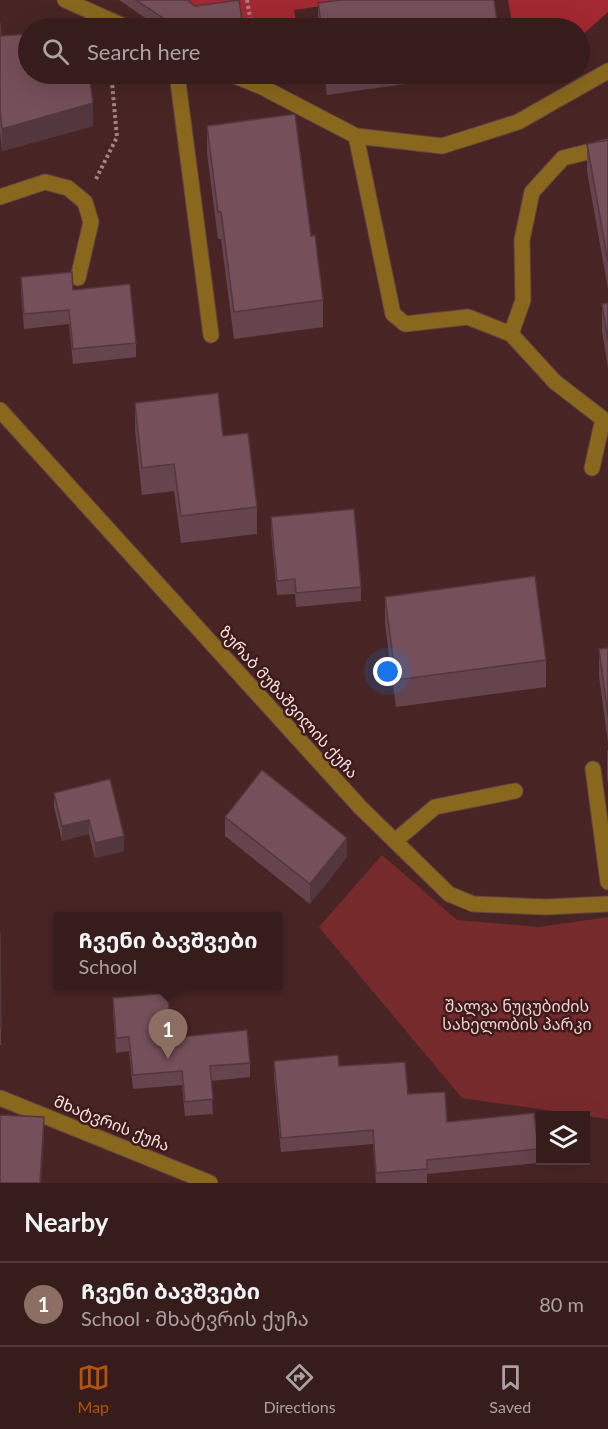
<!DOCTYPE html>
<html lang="en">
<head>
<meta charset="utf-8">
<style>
	:root { --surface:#361c1b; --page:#412928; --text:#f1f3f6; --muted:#aaa1a3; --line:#503a3a; --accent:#b45309 }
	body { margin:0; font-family:Lato,"Noto Sans Georgian",sans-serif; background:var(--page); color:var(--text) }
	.controls { position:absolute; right:18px; bottom:18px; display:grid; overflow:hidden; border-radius:0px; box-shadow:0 6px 24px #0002 }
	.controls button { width:54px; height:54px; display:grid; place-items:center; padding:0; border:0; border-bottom:2px solid var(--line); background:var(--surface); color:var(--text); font:30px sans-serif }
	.you { position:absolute; left:388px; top:672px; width:21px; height:21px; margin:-15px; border:4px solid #fff; border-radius:50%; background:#1a73e8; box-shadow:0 0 0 9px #1a73e833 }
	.badge { display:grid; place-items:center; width:39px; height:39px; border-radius:50%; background:var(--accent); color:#fff; font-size:20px; font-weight:700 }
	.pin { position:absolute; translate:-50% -50px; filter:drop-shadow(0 2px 3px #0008) }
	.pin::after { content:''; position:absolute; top:32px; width:21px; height:18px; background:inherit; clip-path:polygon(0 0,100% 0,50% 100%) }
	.popup { position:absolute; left:54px; top:912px; width:228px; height:78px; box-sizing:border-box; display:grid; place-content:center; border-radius:0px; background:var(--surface); filter:drop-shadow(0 2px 4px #0005); font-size:20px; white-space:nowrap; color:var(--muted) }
	.popup b { font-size:22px; color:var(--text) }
	.popup::after { content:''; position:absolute; left:50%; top:100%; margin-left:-12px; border:12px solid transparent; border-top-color:var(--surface) }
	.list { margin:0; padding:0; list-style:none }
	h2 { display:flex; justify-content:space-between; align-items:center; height:78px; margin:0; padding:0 24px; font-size:26px }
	h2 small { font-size:20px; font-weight:400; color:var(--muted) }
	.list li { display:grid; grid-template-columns:39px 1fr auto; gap:18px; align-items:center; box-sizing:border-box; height:84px; padding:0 24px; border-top:2px solid var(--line) }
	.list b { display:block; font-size:22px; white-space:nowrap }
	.list p { margin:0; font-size:20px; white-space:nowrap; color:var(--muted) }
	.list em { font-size:20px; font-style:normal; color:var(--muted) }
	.icon { flex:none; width:33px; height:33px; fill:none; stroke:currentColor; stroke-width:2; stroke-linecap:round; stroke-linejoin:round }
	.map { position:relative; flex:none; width:608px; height:1183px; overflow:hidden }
	.search { position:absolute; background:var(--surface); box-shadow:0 6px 24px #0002; left:18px; right:18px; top:18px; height:66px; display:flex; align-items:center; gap:15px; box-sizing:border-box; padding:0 21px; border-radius:33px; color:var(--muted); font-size:22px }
	.sheet { height:162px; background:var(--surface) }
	nav { display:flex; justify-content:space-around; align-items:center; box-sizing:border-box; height:84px; border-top:2px solid var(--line); background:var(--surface); font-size:16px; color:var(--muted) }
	nav a { display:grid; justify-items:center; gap:3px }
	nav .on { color:var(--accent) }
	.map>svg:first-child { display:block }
	.green { fill:#772a2c }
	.forest { fill:#a22831 }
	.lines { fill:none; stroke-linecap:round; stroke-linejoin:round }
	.minor-casing { stroke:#644342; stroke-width:17 }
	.path { stroke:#a18382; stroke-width:4; stroke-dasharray:3 3; stroke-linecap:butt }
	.minor { stroke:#89671d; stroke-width:15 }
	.wall { fill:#65444d }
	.shaded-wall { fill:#52373e }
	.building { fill:#754f59; stroke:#52373e; stroke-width:1.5 }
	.labels { text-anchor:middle; stroke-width:5; stroke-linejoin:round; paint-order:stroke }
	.street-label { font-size:16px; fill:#f9e1e0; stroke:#3d1b1b }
	.park-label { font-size:16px; fill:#f1d0ce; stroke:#3d1b1b }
</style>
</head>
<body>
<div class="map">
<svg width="608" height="1183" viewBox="0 0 608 1183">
	<rect width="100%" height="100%" fill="#482524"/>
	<path class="green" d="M382,855l75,65 82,7 69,-10v202l-146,-21 -143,-171z"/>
	<path class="forest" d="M130,0h234l-70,10 3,18h-110z
		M508,0h100v12l-28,25v-9h-67z"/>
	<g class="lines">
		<g class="minor-casing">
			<path id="minor" d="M65,0l63,28
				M177,74l34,261
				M230,74l32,13 94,49 86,10 76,-24 90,-51
				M356,136l37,178 12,10 63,-7 43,17 44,48 48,37 -11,49
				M0,197l45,-15 23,6 17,14 6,20 -13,56
				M511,334l12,-34 -1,-60 10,-48 31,-34 45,-11
				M0,410l360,397 89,87 24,10 73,3 62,-3
				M593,769l15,113
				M395,841l40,-34 80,-16
				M0,1098l210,85"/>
		</g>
		<path class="path" d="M247,0l5,28
			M96,179l21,-42 -5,-54 16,-9"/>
		<use href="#minor" class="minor"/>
	</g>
	<path class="wall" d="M119,0h68l8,6 44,-6 4,28h-83z
		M318,3l180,25h-180z
		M0,23l1,13 92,90 -91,25 -2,-20z
		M324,74h152l-149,21z
		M207,126l104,110 12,64v27l-89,12 -13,-100h-3l-11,-86z
		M608,140v149l-21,-118v-27z
		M21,277l52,13 63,53v14l-63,7 -4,-40 -45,5 -3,-38z
		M608,303v65l-6,-37v-27z
		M135,403l88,33 34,71v27l-76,9 -7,-52 -32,4 -7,-65z
		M271,517l90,70v14l-65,6 -1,-13 -18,1 -6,-64z
		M385,597l161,63v27l-150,20 -11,-83z
		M608,648v95l-9,-67v-27z
		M607,750h1v36l-1,-9z
		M54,793l70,58 -29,7 -6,-24 -27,7 -8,-34z
		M225,817l122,40 -37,47 -85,-68z
		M0,932l1,96v17h-1z
		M113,998l58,40 79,25v14l-39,4 2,33 -28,2 -3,-31 -49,4 -4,-38 -13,2 -3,-41z
		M274,1061l65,5 69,28 39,28 91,27v14l-111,11v9h-51l-3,-39 -92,8 -7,-76z"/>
	<path class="shaded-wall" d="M93,103v23l-91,25v-22z
		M89,820v14l-27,7v-15z
		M124,836v15l-29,7v-15z
		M347,838v19l-37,47v-20z
		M44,1117v20l-3,46h-1z"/>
	<path class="building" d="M136,0h51l8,6 44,-6 4,28h-65z
		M340,0h154l4,28h-176l-4,-25z
		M0,23l1,13 27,-2v40h61l4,29 -91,26 -2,-20z
		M295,114l16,122 4,-1 8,65 -89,12 -13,-100h-3l-11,-86z
		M608,140v122l-21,-118z
		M72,272l1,18 57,-6 6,59 -63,6 -4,-39 -45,4 -3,-37z
		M608,303v38l-6,-37z
		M218,393l5,43 25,-3 9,74 -76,9 -7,-52 -32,4 -7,-65z
		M354,509l7,78 -65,6 -1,-14 -18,2 -6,-64z
		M535,576l11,84 -150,20 -11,-83z
		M608,648v68l-9,-67z
		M262,770l85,68 -37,46 -85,-67z
		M110,779l14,57 -29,7 -6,-23 -27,6 -8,-33z
		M0,932l1,96h-1z
		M168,993l3,45 76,-8 3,33 -40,3 3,33 -28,3 -3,-31 -49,4 -4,-38 -13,1 -3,-40z
		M338,1055l1,11 66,-4 3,32 37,-2 2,30 87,-9 4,36 -111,11v9l-51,4 -3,-43 -92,8 -7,-77z
		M0,1115l44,2 -4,66h-40z"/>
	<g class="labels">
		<g class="street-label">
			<text transform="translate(289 702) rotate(48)" y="6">ზურაბ მუზაშვილის ქუჩა</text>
			<text transform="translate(112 1123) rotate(22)" y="6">მხატვრის ქუჩა</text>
		</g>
		<g class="park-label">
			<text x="517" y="1012">შალვა ნუცუბიძის<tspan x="517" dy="18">სახელობის პარკი</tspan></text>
		</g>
	</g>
</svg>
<div class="controls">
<button><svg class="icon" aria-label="layers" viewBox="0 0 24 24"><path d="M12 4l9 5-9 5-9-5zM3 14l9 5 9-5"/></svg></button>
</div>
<div class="you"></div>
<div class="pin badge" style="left:168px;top:1059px;background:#8d6e63">1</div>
<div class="popup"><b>Ჩვენი ბავშვები</b>School</div>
<div class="search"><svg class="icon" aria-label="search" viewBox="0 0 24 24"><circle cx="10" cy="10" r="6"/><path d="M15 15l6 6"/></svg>Search here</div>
</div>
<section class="sheet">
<h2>Nearby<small></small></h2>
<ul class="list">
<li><span class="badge" style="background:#8d6e63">1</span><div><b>Ჩვენი ბავშვები</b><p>School · მხატვრის ქუჩა</p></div><em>80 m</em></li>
</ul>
</section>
<nav>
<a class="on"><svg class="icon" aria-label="map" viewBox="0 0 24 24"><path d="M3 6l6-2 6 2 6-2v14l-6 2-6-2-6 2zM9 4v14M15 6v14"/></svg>Map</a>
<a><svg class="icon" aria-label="directions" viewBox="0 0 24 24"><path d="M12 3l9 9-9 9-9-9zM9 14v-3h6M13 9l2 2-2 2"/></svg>Directions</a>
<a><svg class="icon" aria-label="saved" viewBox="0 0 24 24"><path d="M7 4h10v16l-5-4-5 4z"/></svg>Saved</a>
</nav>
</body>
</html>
